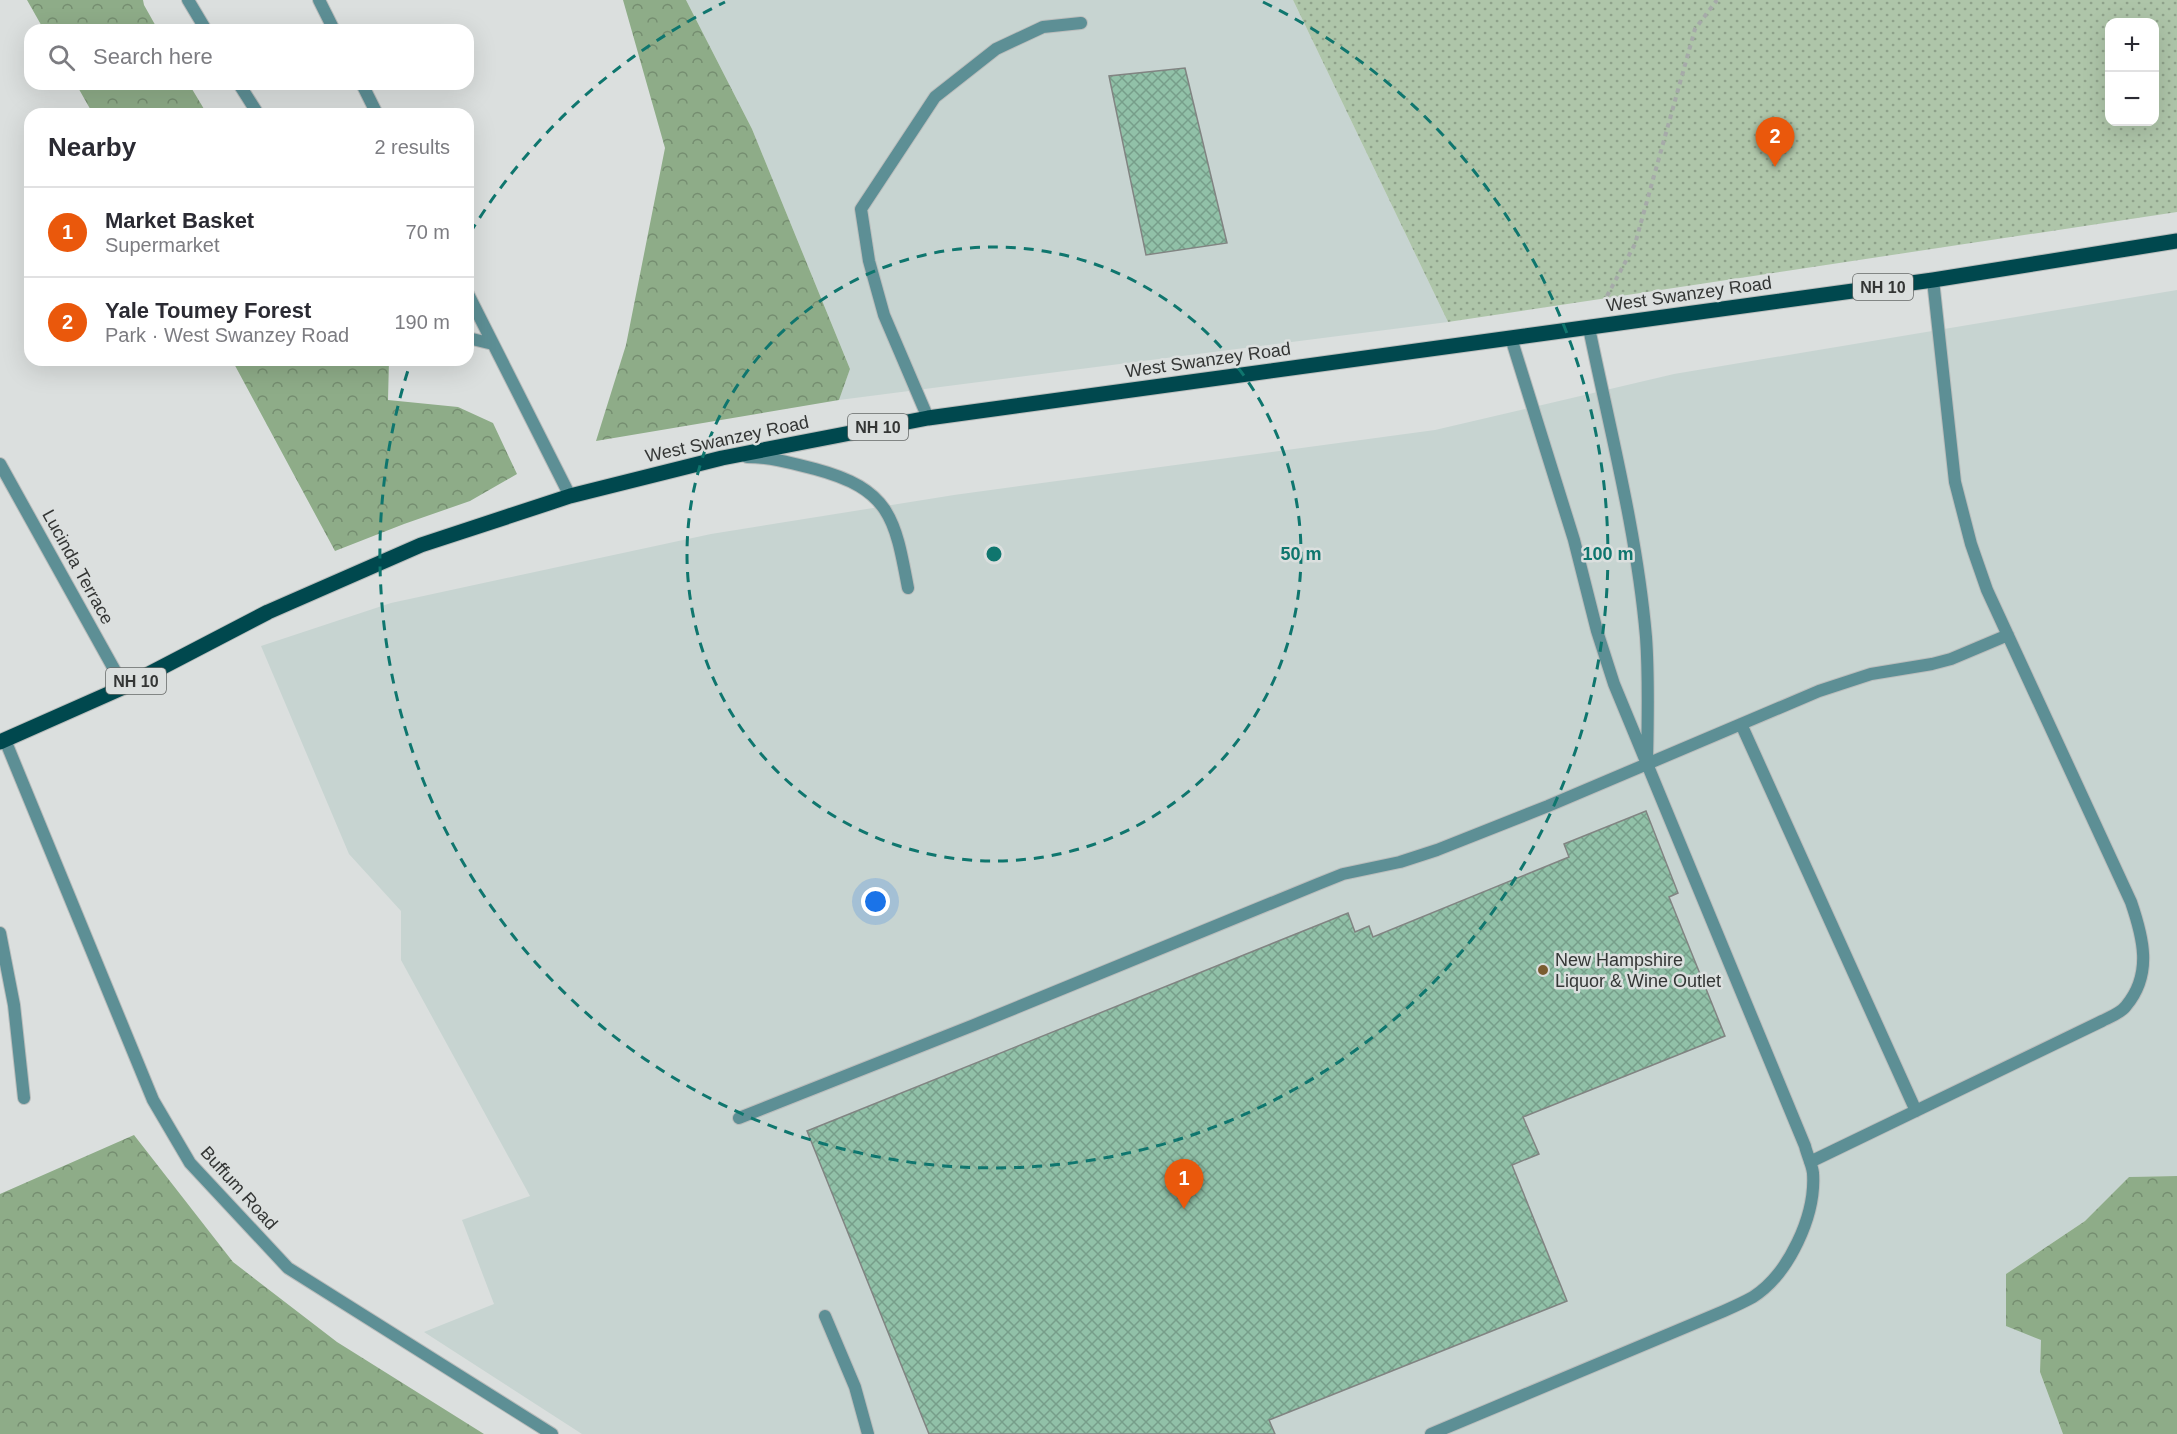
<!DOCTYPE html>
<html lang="en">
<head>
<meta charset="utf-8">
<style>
	:root { --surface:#fff; --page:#f2f2f3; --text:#2b2b33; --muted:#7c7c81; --line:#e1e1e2; --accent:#ea580c }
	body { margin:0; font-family:Arial,sans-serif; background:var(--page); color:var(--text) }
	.controls { position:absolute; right:18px; top:18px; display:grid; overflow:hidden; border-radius:12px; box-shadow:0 6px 24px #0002 }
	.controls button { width:54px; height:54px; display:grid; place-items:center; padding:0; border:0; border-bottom:2px solid var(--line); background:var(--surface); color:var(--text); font:30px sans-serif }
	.you { position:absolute; left:876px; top:902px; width:21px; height:21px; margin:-15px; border:4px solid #fff; border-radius:50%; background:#1a73e8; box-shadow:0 0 0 9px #1a73e833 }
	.badge { display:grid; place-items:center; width:39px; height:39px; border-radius:50%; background:var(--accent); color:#fff; font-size:20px; font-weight:700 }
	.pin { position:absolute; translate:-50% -50px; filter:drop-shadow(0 2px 3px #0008) }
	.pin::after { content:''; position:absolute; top:32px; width:21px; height:18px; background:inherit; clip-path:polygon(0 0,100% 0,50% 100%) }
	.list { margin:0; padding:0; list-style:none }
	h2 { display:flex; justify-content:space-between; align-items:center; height:78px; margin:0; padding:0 24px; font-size:26px }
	h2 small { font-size:20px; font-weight:400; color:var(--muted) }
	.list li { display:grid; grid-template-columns:39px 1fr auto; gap:18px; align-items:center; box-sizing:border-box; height:90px; padding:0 24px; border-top:2px solid var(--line) }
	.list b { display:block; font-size:22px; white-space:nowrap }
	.list p { margin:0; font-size:20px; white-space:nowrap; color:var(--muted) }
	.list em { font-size:20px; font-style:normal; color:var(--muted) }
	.icon { flex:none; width:33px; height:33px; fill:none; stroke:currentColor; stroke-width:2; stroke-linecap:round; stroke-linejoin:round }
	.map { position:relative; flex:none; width:2177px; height:1434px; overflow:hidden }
	.search { position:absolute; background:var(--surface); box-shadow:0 6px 24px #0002; left:24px; top:24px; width:450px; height:66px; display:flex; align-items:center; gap:15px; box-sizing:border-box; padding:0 21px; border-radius:18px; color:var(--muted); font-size:22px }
	.panel { position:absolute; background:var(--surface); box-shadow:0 6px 24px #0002; left:24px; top:108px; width:450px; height:258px; border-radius:18px }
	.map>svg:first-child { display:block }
	.built { fill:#c7d4d1 }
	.forest { fill:url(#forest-crowns) }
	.park { fill:url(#park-dots); fill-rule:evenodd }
	.building { fill:url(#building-cross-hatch); stroke:#818482; stroke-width:1.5 }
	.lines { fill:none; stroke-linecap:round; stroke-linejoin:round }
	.lane-casing { stroke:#babdbc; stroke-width:14 }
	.street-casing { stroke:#babdbc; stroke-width:14 }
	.primary-casing { stroke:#babdbc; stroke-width:17 }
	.path { stroke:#a6aaa9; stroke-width:4; stroke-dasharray:4.5 4.5; stroke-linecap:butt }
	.lane { stroke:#5d8f95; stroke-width:12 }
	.street { stroke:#5d8f95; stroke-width:12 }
	.primary { stroke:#00484e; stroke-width:15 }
	.ring { fill:none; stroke:#0f766e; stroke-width:3; stroke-dasharray:10 8 }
	.poi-dot { fill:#7a5c30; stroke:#dbdfde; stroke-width:2 }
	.labels { text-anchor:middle; stroke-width:5; stroke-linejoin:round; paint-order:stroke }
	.shield { fill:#dbdfde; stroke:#666968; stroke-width:1.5 }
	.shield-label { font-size:16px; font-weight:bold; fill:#343635 }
	.street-label { font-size:18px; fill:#343635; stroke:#dbdfde }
	.poi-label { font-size:18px; fill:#343635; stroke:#dbdfde; text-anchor:start }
	.centre { fill:#0f766e; stroke:#dbdfde; stroke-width:3 }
	.ring-label { font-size:18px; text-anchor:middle; font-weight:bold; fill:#0f766e; stroke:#dbdfde; stroke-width:5; stroke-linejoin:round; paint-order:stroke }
</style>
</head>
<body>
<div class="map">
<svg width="2177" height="1434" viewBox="0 0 2177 1434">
	<defs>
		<pattern id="forest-crowns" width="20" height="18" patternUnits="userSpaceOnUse" patternTransform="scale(1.5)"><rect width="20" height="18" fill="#8eac88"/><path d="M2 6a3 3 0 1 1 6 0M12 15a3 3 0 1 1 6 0" fill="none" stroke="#758d70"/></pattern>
		<pattern id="park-dots" width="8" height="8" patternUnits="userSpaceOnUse" patternTransform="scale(1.5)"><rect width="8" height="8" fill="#aec5a9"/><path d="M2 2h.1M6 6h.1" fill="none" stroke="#8ea18a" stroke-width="1.8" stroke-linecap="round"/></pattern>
		<pattern id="building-cross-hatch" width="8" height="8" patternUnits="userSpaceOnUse" patternTransform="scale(1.5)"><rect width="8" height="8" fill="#91c1a8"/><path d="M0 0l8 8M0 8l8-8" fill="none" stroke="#779e8a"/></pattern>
	</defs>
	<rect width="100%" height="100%" fill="#dbdfde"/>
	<path class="built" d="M686,0h607l155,322 -609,78 11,-31 -98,-240z
		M2177,290v886l-48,1 -44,44 -79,53 35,66 -1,32 23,62h-1481l-158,-102 70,-28 -32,-84 68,-24 -129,-236v-49l-52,-57 -88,-208 130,-43 320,-69 243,-39 481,-65 239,-56z"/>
	<path class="forest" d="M27,0h116l1,5 14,25h-114z
		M623,0h63l66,129 98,240 -11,31 -243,41 30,-96 39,-197z
		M76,84h113l18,30h-114z
		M232,360h157l-1,40 70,7 35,16 24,51 -47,27 -66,23 -69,27z
		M134,1135l99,127 104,80 147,92h-484v-240z
		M2177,1176v258h-114l-23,-62 1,-32 -35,-14v-52l79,-53 44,-44z"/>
	<path class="park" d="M1293,0h884v212l-729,110zM2110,22h44v100h-44z"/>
	<path class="building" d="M1185,68l42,175 -81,12 -37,-179z
		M1646,811l32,82 -9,4 56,139 -202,81 16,37 -27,11 55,136 -298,119 6,14h-346l-122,-303 541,-218 7,19 14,-6 4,11 196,-80 -5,-13z"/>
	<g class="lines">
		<g class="lane-casing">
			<path id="lane" d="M1589,328c21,102 48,205 57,309 3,41 2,81 1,123
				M928,418l-44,-103 -15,-54 -8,-52 74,-112 61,-48 47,-22 38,-4
				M747,457c24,0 45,6 68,12 75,20 80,49 93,119
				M1741,724l175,387
				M5,740l148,360 37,63 98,105 264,166
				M0,933l14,72 10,93
				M739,1118l235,-93 344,-141 25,-10 57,-12 37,-12 111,-44 271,-115 52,-17 61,-10 19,-5 57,-24
				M1810,1162l292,-141c8,-4 19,-8 24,-15 27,-32 17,-69 5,-104l-144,-312 -16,-46 -16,-62 -22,-202
				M825,1316l30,71 13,47
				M1431,1434l293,-123c9,-4 20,-9 29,-14 36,-23 63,-82 60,-124 -1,-9 -6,-18 -8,-27l-191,-462 -17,-53 -23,-91 -63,-202"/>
		</g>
		<g class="street-casing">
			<path id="street" d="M188,0l18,30
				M319,0l15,30
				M239,84l19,30
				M362,84l15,30
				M468,294l102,202
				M468,338l25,6
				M0,464l124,223"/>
		</g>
		<g class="primary-casing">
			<path id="primary" d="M0,742l124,-55 144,-75 153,-67 149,-49 152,-38 206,-40 1005,-138 244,-39"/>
		</g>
		<path class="path" d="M1607,296l28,-52 60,-215 22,-29"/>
		<use href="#lane" class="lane"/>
		<use href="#street" class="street"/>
		<use href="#primary" class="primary"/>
	</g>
	<g class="ring">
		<circle cx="994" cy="554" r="307"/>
		<path d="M470 233A614 614 0 0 1 725 2M1263 2A614 614 0 1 1 410 364"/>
	</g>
	<circle class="poi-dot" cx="1543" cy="970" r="6"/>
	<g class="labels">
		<g class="shield">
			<rect x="1853" y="274" width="60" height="26" rx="4.5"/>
			<rect x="848" y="414" width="60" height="26" rx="4.5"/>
			<rect x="106" y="668" width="60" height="26" rx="4.5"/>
		</g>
		<g class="shield-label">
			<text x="1883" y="293">NH 10</text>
			<text x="878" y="433">NH 10</text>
			<text x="136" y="687">NH 10</text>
		</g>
		<g class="street-label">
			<text transform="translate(1689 294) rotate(-8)" y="6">West Swanzey Road</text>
			<text transform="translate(1208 360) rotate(-8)" y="6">West Swanzey Road</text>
			<text transform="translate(727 439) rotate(-12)" y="6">West Swanzey Road</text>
			<text transform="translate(78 567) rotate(61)" y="6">Lucinda Terrace</text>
			<text transform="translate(239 1188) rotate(48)" y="6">Buffum Road</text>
		</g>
		<g class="poi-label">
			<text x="1555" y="966">New Hampshire<tspan x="1555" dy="21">Liquor &amp; Wine Outlet</tspan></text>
		</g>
	</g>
	<circle cx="994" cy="554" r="9" class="centre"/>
	<g class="ring-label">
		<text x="1301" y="560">50 m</text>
		<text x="1608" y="560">100 m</text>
	</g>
</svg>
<div class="controls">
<button>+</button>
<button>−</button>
</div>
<div class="you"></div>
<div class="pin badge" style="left:1184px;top:1209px">1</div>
<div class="pin badge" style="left:1775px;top:167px">2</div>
<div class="search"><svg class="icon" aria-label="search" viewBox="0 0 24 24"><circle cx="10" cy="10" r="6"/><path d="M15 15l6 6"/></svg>Search here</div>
<section class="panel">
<h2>Nearby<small>2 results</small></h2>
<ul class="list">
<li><span class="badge">1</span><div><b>Market Basket</b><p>Supermarket</p></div><em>70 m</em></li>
<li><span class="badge">2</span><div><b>Yale Toumey Forest</b><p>Park · West Swanzey Road</p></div><em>190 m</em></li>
</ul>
</section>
</div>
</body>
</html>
